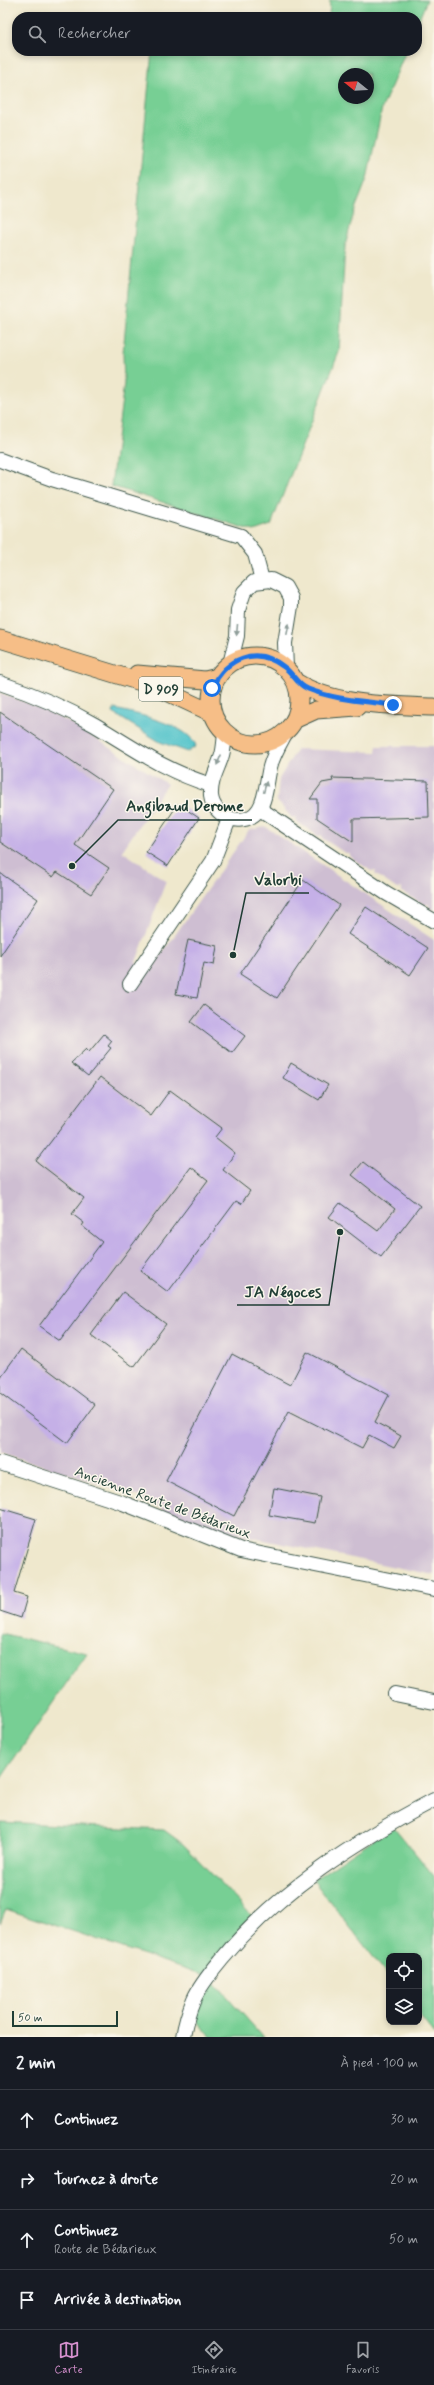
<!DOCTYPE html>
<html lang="fr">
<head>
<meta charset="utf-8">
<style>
	:root { --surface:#171b24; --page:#242831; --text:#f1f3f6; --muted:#9ea1a6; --line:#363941; --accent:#d690ce }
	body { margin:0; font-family:Mynerve,sans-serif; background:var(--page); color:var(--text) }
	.controls { position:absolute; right:12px; bottom:12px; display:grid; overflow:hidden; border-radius:8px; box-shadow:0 2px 6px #0003 }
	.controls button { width:36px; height:36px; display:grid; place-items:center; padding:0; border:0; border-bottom:1px solid var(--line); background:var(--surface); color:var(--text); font:20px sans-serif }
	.compass { position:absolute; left:338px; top:68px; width:36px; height:36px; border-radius:50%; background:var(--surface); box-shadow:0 2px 6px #0003; rotate:288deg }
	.scale { position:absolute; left:12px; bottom:10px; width:106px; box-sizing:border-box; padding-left:4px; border:2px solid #1f3d34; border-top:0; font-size:11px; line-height:14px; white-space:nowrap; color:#1f3d34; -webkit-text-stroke:3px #fbf7ec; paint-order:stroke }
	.stop { position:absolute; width:12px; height:12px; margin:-9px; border:3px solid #1a73e8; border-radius:50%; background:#fff }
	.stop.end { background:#1a73e8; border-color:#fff; box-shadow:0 1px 4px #0008 }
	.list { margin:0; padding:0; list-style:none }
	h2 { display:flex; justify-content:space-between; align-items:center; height:52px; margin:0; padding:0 16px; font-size:17px }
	h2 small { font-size:13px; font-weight:400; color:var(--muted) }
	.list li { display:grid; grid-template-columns:26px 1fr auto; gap:12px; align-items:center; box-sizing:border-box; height:60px; padding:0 16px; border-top:1px solid var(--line) }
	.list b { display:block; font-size:15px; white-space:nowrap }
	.list p { margin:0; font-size:13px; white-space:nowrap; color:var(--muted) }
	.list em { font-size:13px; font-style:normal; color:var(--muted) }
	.icon { flex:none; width:22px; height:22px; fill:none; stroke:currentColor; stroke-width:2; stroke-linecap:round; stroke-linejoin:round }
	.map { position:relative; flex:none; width:434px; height:2037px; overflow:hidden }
	.search { position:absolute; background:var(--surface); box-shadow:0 2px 6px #0003; left:12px; right:12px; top:12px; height:44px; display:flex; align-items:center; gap:10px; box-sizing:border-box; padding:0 14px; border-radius:16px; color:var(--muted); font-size:15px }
	.sheet { height:292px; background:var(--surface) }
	nav { display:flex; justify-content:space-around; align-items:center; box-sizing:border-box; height:56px; border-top:1px solid var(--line); background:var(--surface); font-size:11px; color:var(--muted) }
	nav a { display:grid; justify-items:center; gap:2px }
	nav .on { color:var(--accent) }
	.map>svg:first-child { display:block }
	.industrial { fill:#cebed2 }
	.green { fill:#77cf94; stroke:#4b8664; fill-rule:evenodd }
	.water { fill:#57c5cb; stroke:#3b8180 }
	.building { fill:#c5b0e7 }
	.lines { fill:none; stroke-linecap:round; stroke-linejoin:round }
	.minor-casing { stroke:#3e574b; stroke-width:16 }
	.major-casing { stroke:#3e574b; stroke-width:19 }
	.minor { stroke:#fff; stroke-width:14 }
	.major { stroke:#f6be87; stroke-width:17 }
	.oneway { fill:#8f9e9a }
	.route { stroke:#1a73e8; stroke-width:5 }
	.labels { text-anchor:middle; stroke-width:3; stroke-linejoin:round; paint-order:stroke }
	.shield { fill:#fbf7ec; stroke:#61756b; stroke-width:1 }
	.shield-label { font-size:14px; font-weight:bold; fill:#1f3d34 }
	.street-label { font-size:15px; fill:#1f3d34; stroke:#fbf7ec }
	.leader { fill:none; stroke:#1f3d34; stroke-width:1.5 }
	.callout-dot { fill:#1f3d34; stroke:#fbf7ec; stroke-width:1.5 }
	.callout-label { font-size:16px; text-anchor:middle; font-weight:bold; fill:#1f3d34; stroke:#fbf7ec; stroke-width:3; stroke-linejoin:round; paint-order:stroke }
</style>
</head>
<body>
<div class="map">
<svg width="434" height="2037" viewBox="0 0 434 2037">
	<rect width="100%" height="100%" fill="#fbf7ec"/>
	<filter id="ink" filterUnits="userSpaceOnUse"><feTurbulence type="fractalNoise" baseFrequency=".025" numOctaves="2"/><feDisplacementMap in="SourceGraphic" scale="8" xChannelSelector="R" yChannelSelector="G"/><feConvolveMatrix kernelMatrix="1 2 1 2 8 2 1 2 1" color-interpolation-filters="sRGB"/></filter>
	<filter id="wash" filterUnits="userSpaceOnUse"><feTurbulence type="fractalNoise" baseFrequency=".012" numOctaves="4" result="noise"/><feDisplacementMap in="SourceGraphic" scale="16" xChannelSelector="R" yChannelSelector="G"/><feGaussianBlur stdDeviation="0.9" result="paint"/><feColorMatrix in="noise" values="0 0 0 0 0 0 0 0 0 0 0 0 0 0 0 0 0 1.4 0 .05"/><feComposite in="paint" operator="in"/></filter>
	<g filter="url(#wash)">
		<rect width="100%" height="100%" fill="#efe8cd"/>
		<path class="industrial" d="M0,693l38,14 38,19 91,58 -45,67 44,30 -30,81 15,7 98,-139 17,-3 168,113v635l-205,-42 -59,-20 -33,-17 -137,-44z
			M377,746h57v164l-5,-2v-4l-4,1 -23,-13v-4l-5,1 -22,-15 1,-4 -5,1 -22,-15v-3h-4l-23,-15v-3l-4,1 -22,-15v-4l-4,1 -15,-17 2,-22 18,-30 79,3z"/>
		<path class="green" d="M330,0h97l-10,24v-7h-88z
			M152,51h254l-24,57 -15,71 -13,33 -9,34 -6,106 -68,173 -17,6 -143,-45 13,-103 -1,-30zM344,74h24v24h-24z
			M0,1633l87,20 -87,127z
			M0,1822l164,8 19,14 71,74 -50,57 -198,-66 -6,15z
			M393,1826l41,50v158l-15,-19v-59h-30v21l-76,-97z
			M211,1978l52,59h-52l-19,-21z"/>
		<path class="water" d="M114,709c20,4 76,16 82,37l-8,6 -28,-10 -47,-29z"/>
		<g id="blocks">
			<path class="building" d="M0,712l113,77 -38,56 34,23 -18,26 -34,-22 -4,5 -53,-35z
				M332,778l96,3 1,36 -76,2v23l-36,-24v-19h-7l12,-16 11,-2z
				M178,804l21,14 -31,48 -22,-14z
				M0,873l38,26 -38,57z
				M303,880l36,25 -62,93 -37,-24z
				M366,907l62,41 -18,27 -62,-41z
				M188,940l29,6 -3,19 -10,-2 -7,35 -21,-4z
				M204,1005l41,31 -13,17 -41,-31z
				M104,1034l8,7 -4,5 3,2 -23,28 -17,-13 15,-14 3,3z
				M291,1063l37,22 -9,15 -36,-22z
				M100,1077l51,39 19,-26 52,38 -7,9 20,16 -12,17 27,21 -9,13 -5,-3 -68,91 -28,-21 68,-91 -17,-13 -131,174 -21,-15 63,-84 -20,-16 2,-3 -12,-9 12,-16 -48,-37z
				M363,1162l57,44 -39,51 -52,-40 11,-14 38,28 17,-22 -43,-34z
				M123,1292l43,32 -32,43 -43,-32z
				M21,1349l74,56 -28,38 -67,-50v-15z
				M307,1352l82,43 -14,27 26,14 -7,12 -25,-13 -7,13 -73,-37 -55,105 -68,-35 66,-127 58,31z
				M274,1488l46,9 -5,26 -46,-8z
				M0,1508l36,11 -22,74 13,4 -6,21 -21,-7z"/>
		</g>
	</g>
	<g filter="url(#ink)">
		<use href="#blocks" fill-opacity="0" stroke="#3e574b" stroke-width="1"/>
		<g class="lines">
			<g class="minor-casing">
				<path id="minor" d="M0,460l52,19 189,57 14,18 7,26
					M230,664l7,-28 1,-26 6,-18 10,-10 17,-2 14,7 6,11v8l-6,37 1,25
					M0,683c33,11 64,24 95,42 40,24 70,46 116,60
					M225,734c-1,7 -1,14 -3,21 -4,14 -12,25 -11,41 3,23 35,33 48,13 7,-10 8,-30 11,-42 3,-12 9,-22 15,-33
					M260,809l126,84 48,28
					M130,984l83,-123 16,-42
					M0,1463l123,40 118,47 193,39
					M395,1694l39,8
					M183,2037c2,-12 6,-26 11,-38 6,-14 18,-28 28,-40 56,-68 134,-118 212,-159"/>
			</g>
			<g class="major-casing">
				<path id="major" d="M0,639l154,47 58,27
					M211 700a44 44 0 1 1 88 0a44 44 0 1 1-88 0Z
					M137,674l68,6 13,-3
					M296,682c39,24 93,23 138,25
					M296,719l20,-9 41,-3"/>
			</g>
			<use href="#minor" class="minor"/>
			<use href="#major" class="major"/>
		</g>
		<defs><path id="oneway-solid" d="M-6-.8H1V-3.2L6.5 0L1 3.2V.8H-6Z"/></defs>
		<g class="oneway">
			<use href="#oneway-solid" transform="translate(288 629) rotate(-78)"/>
			<use href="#oneway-solid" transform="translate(237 630) rotate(95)"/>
			<use href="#oneway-solid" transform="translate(219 760) rotate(113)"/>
			<use href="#oneway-solid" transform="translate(265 787) rotate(-76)"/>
		</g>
	</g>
	<g class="lines" filter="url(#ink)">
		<path class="route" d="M212,688c14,-30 44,-43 72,-21 10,7 12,17 24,22 27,11 57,12 85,16"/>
	</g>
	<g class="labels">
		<rect class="shield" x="139" y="677" width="44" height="24" rx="3"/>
		<g class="shield-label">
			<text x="161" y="694">D 909</text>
		</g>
		<g class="street-label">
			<text transform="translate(163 1502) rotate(20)" y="5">Ancienne Route de Bédarieux</text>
		</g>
	</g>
	<path class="leader" d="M72 866L118 820H252M233 955L246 893H309M340 1232L329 1305H237"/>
	<g class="callout-dot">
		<circle cx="72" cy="866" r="4"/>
		<circle cx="233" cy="955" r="4"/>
		<circle cx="340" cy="1232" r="4"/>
	</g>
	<g class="callout-label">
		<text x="185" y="811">Angibaud Derome</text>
		<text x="278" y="885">Valorbi</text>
		<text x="283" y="1297">JA Négoces</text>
	</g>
</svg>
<div class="controls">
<button><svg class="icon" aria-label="locate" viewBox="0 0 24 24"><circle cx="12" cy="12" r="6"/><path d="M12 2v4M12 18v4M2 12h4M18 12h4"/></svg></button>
<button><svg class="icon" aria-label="layers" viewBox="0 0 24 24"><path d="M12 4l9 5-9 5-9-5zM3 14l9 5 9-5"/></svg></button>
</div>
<svg class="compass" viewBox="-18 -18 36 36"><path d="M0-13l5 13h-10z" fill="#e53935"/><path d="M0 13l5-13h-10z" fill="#9ea1a6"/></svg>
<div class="scale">50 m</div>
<div class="stop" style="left:212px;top:688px"></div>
<div class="stop end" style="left:393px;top:705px"></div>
<div class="search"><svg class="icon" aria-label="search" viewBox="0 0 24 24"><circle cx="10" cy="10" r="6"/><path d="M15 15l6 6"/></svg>Rechercher</div>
</div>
<section class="sheet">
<h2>2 min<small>À pied · 100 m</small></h2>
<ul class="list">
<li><svg class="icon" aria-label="ahead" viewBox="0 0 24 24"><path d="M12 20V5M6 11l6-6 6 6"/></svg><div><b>Continuez</b></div><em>30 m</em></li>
<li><svg class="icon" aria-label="right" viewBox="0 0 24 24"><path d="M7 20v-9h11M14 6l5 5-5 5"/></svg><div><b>Tournez à droite</b></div><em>20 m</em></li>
<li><svg class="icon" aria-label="ahead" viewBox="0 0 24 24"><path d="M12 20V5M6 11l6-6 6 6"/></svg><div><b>Continuez</b><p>Route de Bédarieux</p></div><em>50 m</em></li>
<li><svg class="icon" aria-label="arrive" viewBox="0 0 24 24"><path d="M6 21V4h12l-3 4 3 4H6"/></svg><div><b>Arrivée à destination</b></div></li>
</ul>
</section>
<nav>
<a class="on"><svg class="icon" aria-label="map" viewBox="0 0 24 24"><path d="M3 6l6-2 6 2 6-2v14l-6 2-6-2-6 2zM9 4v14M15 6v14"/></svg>Carte</a>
<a><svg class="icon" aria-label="directions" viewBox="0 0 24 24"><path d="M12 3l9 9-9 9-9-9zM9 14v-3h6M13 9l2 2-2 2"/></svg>Itinéraire</a>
<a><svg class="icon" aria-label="saved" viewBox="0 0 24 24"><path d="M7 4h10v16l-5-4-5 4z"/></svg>Favoris</a>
</nav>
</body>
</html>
